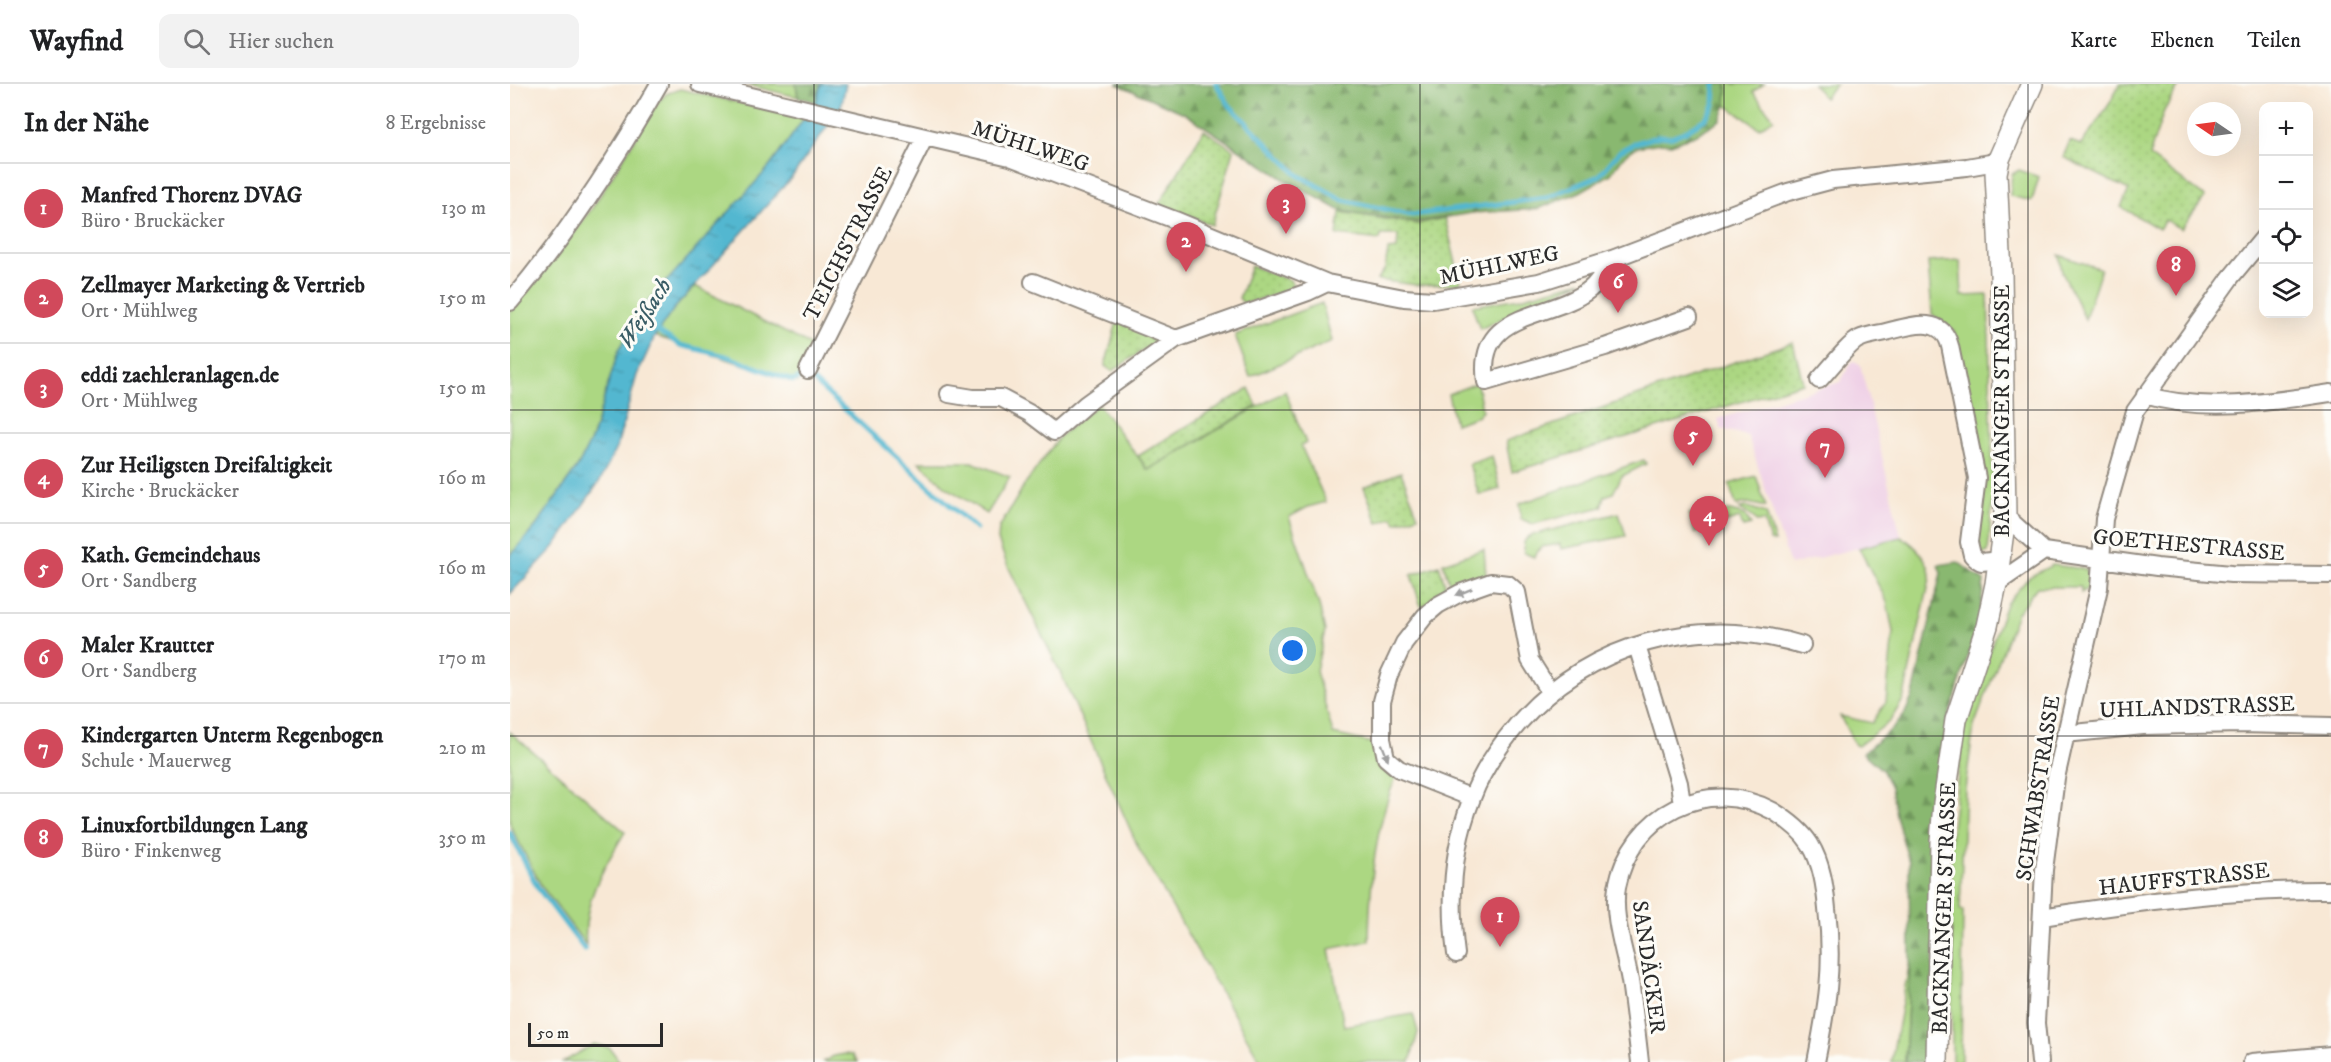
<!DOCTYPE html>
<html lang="de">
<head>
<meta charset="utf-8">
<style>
	:root { --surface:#fff; --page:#f2f2f2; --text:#202124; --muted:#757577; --line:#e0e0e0; --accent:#d1495b }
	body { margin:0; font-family:"IM FELL DW Pica",serif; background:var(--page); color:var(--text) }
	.controls { position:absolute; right:18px; top:18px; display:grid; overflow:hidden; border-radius:12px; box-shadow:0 6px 24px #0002 }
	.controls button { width:54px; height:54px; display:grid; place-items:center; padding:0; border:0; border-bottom:2px solid var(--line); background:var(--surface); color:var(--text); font:30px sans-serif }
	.compass { position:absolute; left:1677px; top:18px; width:54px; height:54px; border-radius:50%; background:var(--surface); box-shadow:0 6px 24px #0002; rotate:283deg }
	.scale { position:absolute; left:18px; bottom:15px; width:135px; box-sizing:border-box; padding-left:6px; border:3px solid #2b2b2b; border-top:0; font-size:16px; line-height:21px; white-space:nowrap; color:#2b2b2b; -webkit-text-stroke:4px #fdfcf7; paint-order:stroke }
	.you { position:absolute; left:783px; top:567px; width:21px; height:21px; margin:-15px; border:4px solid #fff; border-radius:50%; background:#1a73e8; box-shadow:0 0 0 9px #1a73e833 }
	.badge { display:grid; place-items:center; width:39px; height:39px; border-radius:50%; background:var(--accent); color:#fff; font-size:20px; font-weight:700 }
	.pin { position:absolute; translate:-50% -50px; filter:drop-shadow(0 2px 3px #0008) }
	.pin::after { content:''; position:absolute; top:32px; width:21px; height:18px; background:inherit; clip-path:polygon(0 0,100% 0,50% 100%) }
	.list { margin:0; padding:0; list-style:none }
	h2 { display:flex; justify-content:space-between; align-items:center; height:78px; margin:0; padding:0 24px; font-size:26px }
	h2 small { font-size:20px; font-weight:400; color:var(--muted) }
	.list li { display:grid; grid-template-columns:39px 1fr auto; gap:18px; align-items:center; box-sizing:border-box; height:90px; padding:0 24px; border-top:2px solid var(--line) }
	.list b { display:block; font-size:22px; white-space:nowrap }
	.list p { margin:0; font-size:20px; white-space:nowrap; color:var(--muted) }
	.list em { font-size:20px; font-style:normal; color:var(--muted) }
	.icon { flex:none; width:33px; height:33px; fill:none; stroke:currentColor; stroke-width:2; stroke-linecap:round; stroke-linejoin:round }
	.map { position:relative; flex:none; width:1821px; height:978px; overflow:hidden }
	header { display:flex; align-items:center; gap:36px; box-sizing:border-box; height:84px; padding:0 30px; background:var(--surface); border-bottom:2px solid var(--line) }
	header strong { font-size:28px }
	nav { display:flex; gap:33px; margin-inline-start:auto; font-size:21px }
	.search { width:420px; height:54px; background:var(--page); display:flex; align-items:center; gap:15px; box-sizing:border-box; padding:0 21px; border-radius:12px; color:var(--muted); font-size:22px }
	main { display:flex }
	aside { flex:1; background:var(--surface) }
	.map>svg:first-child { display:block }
	.built { fill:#efd0e6 }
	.grass { fill:#acd782; stroke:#6c8156; stroke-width:1.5 }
	.forest { fill:url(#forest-firs); stroke:#5a724e; stroke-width:1.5 }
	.garden { fill:url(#garden-dots); stroke:#6c8156; stroke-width:1.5 }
	.water { fill:url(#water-ripples); stroke:#3e717e; stroke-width:1.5 }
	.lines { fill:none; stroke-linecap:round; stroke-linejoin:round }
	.stream { stroke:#52b7d0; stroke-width:5 }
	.minor-casing { stroke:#928a80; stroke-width:20 }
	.tertiary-casing { stroke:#928a80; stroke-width:24 }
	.minor { stroke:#fff; stroke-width:16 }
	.tertiary { stroke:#fff; stroke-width:21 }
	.oneway { fill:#a0a0a0 }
	.grid { fill:none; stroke:#2b2b2b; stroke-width:1.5; stroke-opacity:0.55 }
	.labels { text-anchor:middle; stroke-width:6; stroke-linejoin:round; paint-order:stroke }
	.street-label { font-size:22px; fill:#2b2b2b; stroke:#fdfcf7 }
	.water-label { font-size:24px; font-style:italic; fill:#395c65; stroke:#fdfcf7 }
</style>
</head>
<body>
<header>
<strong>Wayfind</strong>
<div class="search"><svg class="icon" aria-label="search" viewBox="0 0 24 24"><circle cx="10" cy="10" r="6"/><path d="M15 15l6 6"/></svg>Hier suchen</div>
<nav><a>Karte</a><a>Ebenen</a><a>Teilen</a></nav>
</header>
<main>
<aside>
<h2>In der Nähe<small>8 Ergebnisse</small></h2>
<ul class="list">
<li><span class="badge">1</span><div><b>Manfred Thorenz DVAG</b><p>Büro · Bruckäcker</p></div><em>130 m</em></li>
<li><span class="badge">2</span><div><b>Zellmayer Marketing &amp; Vertrieb</b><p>Ort · Mühlweg</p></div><em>150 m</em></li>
<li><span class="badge">3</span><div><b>eddi zaehleranlagen.de</b><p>Ort · Mühlweg</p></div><em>150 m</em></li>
<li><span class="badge">4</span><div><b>Zur Heiligsten Dreifaltigkeit</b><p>Kirche · Bruckäcker</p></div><em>160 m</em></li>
<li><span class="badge">5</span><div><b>Kath. Gemeindehaus</b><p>Ort · Sandberg</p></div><em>160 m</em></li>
<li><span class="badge">6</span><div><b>Maler Krautter</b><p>Ort · Sandberg</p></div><em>170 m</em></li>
<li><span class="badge">7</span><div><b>Kindergarten Unterm Regenbogen</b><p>Schule · Mauerweg</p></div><em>210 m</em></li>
<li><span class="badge">8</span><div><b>Linuxfortbildungen Lang</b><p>Büro · Finkenweg</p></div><em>350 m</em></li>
</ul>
</aside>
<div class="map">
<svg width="1821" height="978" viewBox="0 0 1821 978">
	<defs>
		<pattern id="forest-firs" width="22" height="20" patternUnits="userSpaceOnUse" patternTransform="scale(1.5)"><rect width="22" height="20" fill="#89b870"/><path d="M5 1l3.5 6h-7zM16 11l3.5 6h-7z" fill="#70965c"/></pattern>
		<pattern id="garden-dots" width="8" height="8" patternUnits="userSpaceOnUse" patternTransform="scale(1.5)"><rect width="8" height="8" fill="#acd782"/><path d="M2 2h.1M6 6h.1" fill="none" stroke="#94b970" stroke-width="1.8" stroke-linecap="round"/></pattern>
		<pattern id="water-ripples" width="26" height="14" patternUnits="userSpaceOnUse" patternTransform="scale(1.5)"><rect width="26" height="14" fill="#52b7d0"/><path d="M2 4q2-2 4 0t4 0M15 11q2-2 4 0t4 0" fill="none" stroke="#4495a9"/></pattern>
	</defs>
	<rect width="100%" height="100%" fill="#fdfcf7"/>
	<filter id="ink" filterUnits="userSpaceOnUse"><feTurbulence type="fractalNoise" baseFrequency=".0167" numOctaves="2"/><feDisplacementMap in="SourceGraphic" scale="12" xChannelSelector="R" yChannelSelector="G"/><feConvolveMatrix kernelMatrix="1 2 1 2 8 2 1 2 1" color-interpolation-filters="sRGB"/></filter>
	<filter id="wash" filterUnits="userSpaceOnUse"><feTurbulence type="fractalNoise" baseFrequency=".008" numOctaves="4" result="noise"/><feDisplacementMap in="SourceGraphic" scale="24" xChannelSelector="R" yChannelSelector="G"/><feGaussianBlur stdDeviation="1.35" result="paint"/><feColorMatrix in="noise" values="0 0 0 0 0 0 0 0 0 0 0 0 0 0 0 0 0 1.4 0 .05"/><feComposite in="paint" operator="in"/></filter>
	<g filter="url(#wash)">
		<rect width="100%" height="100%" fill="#f8e8d5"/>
		<path class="built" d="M1343,277l7,3 3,12 38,161 -111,28 -42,-129 -27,-7 -3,-10 122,-37z"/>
		<path class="grass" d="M233,0h53l2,13z
			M1217,0h37l-11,8 21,27 -15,9 -33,-23z
			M1303,0h23l-12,14z
			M170,5l125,29 -35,48 -152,186 -26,86 -14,28 -42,60 -26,30v-245l45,-53 38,-51 65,-105 8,-8z
			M1509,86l20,7 -7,24 -22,-5 2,-22z
			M1549,171l42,14 -16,50 -23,-47z
			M1450,176l2,36 26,-1 5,197 -5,60 -5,2 -7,-6 8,-72 -30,-145 -22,-17 -4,-52z
			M1072,197l-102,48 -8,-23 48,-8z
			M185,202l115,59 -13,37 -142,-46 18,-26z
			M812,219l10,38 -82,36 -15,-42z
			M967,299l5,27 -4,6 -23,8 -7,-30z
			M775,307l21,52 -5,3 25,56 -18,5 -19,10 30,88 6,26 -9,40 17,63 44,10 21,28c-24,54 -28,112 -29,169l-40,8 15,77 69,-12 5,18 -8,30h-149l-122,-213 -77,-173 -56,-114 -8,-22 1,-12 26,-44 35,-48 38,-32 50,66z
			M1134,376l2,4 -24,12 -9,17 -8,3 -3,11 -69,17 -12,-5 -2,-15z
			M409,378h53l38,15 -23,37 -41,-27z
			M1246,392l10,31 -18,-4 -12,2 -7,-21z
			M1238,423l18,6 9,29 -5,-1 -6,-20 -8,1 -2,-4 -15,-10z
			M1189,427h31l15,4 6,10 -8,2 -3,-9 -45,14 -6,-18z
			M1109,429l7,23 -65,13 -1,-5 -19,3 -7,10 -10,-4c-1,-9 -1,-14 8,-18z
			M1391,453c15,8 30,25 29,42l-27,121 -13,21 -32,25 -3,-1 -15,-29 32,7 14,-21 7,-70 -6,-30 -28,-54z
			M974,465l2,27 -35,13 -8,-26z
			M1542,481l34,4 4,10 -2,9 -7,5v-6h-44l-20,26 -43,113 -9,63 -5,121 3,1 -2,151h-9l-1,-226 13,-113 42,-119 23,-27z
			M0,648l115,100c-22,36 -43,70 -39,113l-44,-58 -32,-62z
			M1400,876l-5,102h-14z
			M84,960l16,4 10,14h-57z
			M335,970l7,1 5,7h-35l12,-6z"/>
		<path class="forest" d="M286,0h25l-5,18 -18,-5z
			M607,0h610l-1,21 -6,15 -23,14 -26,10 -11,-1 -23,4 -13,9 -13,18 -31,18 -42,17 -66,4 -56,9 -75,-11 -57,-32 -100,-66z
			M1448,478l26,19 -5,41 -33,103 -18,337h-23l5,-102 -1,-98 -12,-42 -6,-32 -8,-17 -20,-18 30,-25 12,-15 8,-18 28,-122 -3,-8z"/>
		<path class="garden" d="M1609,0h61l-16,27 -15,45 56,41 -24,32 -16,-9 -6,9 -38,-22 8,-17 -66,-33 7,-16 11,4 29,-42z
			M694,46l30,20 -22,75 -53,-21z
			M830,128l77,12 28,-6 16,66 -45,1 -39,-5 8,-11 3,-19 9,-1 1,-14h-17l-1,5 -43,-5z
			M741,182l39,14 3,5 -4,5 -45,14 -5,-6z
			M608,234l38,18 -5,9 -39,26 -7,-5z
			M1283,258l10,41 -291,89 -6,-31z
			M739,304l8,18 -109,64 -10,-14z
			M982,372l8,33 -21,6 -10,-31z
			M891,388l17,44 -22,7 -3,-6 -15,6 -14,-36z
			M929,481l8,25 -24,17 -2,-1 -10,-31z"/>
		<path class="water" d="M311,0h25l-5,23 -49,70 -119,133 -18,26 -18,39 -20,71 -16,33 -46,67 -45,48v-38l26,-30 42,-60 14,-28 26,-86 22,-41 130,-145 46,-64z"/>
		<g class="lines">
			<path class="stream" d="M706,0l14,22 68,69 45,25 69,15 134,-17 53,-22 21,-25 15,-8 25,-7 10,1 14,-5 21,-13 9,-14 1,-21
				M143,244l27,17 46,11 67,25 14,-6 169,154
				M0,749l28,55 47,62"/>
		</g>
	</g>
	<g filter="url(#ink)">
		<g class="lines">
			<g class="minor-casing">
				<path id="minor" d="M190,0l310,73 165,63 152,63 77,15 29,2 106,-18 73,-23 176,-67 45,-12 134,-13 23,-4 9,-4
					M1102,175c-6,9 -13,23 -22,30 -39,32 -115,19 -104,93l119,-35 84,-30
					M523,198l143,57
					M0,218c58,-68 105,-141 149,-218
					M298,286l117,-233
					M1309,296c9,-9 30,-37 40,-41 8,-4 19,-5 27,-7 24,-6 56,-18 64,14l27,132 -8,64 3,13 4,4 5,3 19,-2
					M439,310l24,4h28l28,15 25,19 32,-28 90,-65 132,-47 19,-9
					M1635,311c58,18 127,7 186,-2
					M1495,432l39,35 113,16 74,7 100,1
					M1486,500l48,-33
					M1127,562l42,137 3,21
					M1555,650l78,-8 98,-2 90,2
					M962,714l-73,-29 -13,-11 -4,-19v-38l7,-26 15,-32 21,-27 13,-11 22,-12 31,-11 17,2 9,8 13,68 20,32
					M1532,833c95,-15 192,-28 289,-27
					M946,870c-7,-53 -4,-106 16,-156 10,-27 27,-52 45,-73 72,-83 181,-111 285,-80
					M1130,978c-3,-27 -6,-54 -10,-81 -5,-30 -18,-63 -13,-94 14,-73 90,-112 156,-76 13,8 29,20 37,33 12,20 15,43 17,65 7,58 0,97 -11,153
					M1530,978l-4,-39 8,-153 12,-92 43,-190 5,-69 31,-108 96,-134 33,-40
					M1742,978l79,-7"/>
			</g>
			<g class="tertiary-casing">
				<path id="tertiary" d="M1427,978l4,-221 3,-38 12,-83 31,-94 9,-42 9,-68 -4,-242 -5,-101 3,-14 33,-75"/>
			</g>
			<use href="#minor" class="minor"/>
			<use href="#tertiary" class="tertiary"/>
		</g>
		<defs><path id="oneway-solid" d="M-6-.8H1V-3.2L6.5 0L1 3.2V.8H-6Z" transform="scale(1.5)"/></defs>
		<g class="oneway">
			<use href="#oneway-solid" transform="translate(954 508) rotate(158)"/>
			<use href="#oneway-solid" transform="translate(875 668) rotate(69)"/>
		</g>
	</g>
	<path class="grid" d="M304,0v978M607,0v978M910,0v978M1214,0v978M1518,0v978M0,326h1821M0,652h1821"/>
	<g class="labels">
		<g class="street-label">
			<text transform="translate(521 61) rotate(18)" y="8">MÜHLWEG</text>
			<text transform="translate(337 159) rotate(-63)" y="8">TEICHSTRASSE</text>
			<text transform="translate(989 180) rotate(-12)" y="8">MÜHLWEG</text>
			<text transform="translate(1491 327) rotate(-90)" y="8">BACKNANGER STRASSE</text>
			<text transform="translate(1679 460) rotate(5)" y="8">GOETHESTRASSE</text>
			<text transform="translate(1687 622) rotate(-2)" y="8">UHLANDSTRASSE</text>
			<text transform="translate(1527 704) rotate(-81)" y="8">SCHWABSTRASSE</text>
			<text transform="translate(1674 794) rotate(-6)" y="8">HAUFFSTRASSE</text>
			<text transform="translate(1433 824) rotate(-88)" y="8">BACKNANGER STRASSE</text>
			<text transform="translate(1140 883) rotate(82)" y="8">SANDÄCKER</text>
		</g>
		<g class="water-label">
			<text transform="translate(134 229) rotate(-57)" y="8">Weißach</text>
		</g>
	</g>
</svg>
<div class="controls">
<button>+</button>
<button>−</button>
<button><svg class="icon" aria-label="locate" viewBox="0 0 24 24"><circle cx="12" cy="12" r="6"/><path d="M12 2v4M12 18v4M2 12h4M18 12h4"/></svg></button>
<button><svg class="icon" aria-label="layers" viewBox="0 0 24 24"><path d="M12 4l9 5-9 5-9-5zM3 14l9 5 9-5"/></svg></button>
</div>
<svg class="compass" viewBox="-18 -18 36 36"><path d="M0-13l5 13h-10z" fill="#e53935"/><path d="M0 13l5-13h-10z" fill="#757577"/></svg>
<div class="scale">50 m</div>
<div class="you"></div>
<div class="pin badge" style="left:990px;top:863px">1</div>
<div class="pin badge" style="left:676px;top:188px">2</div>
<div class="pin badge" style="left:776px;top:150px">3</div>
<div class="pin badge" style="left:1199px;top:462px">4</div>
<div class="pin badge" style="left:1183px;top:382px">5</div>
<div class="pin badge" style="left:1108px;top:229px">6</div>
<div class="pin badge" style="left:1315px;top:394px">7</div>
<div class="pin badge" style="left:1666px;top:212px">8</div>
</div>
</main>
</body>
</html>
